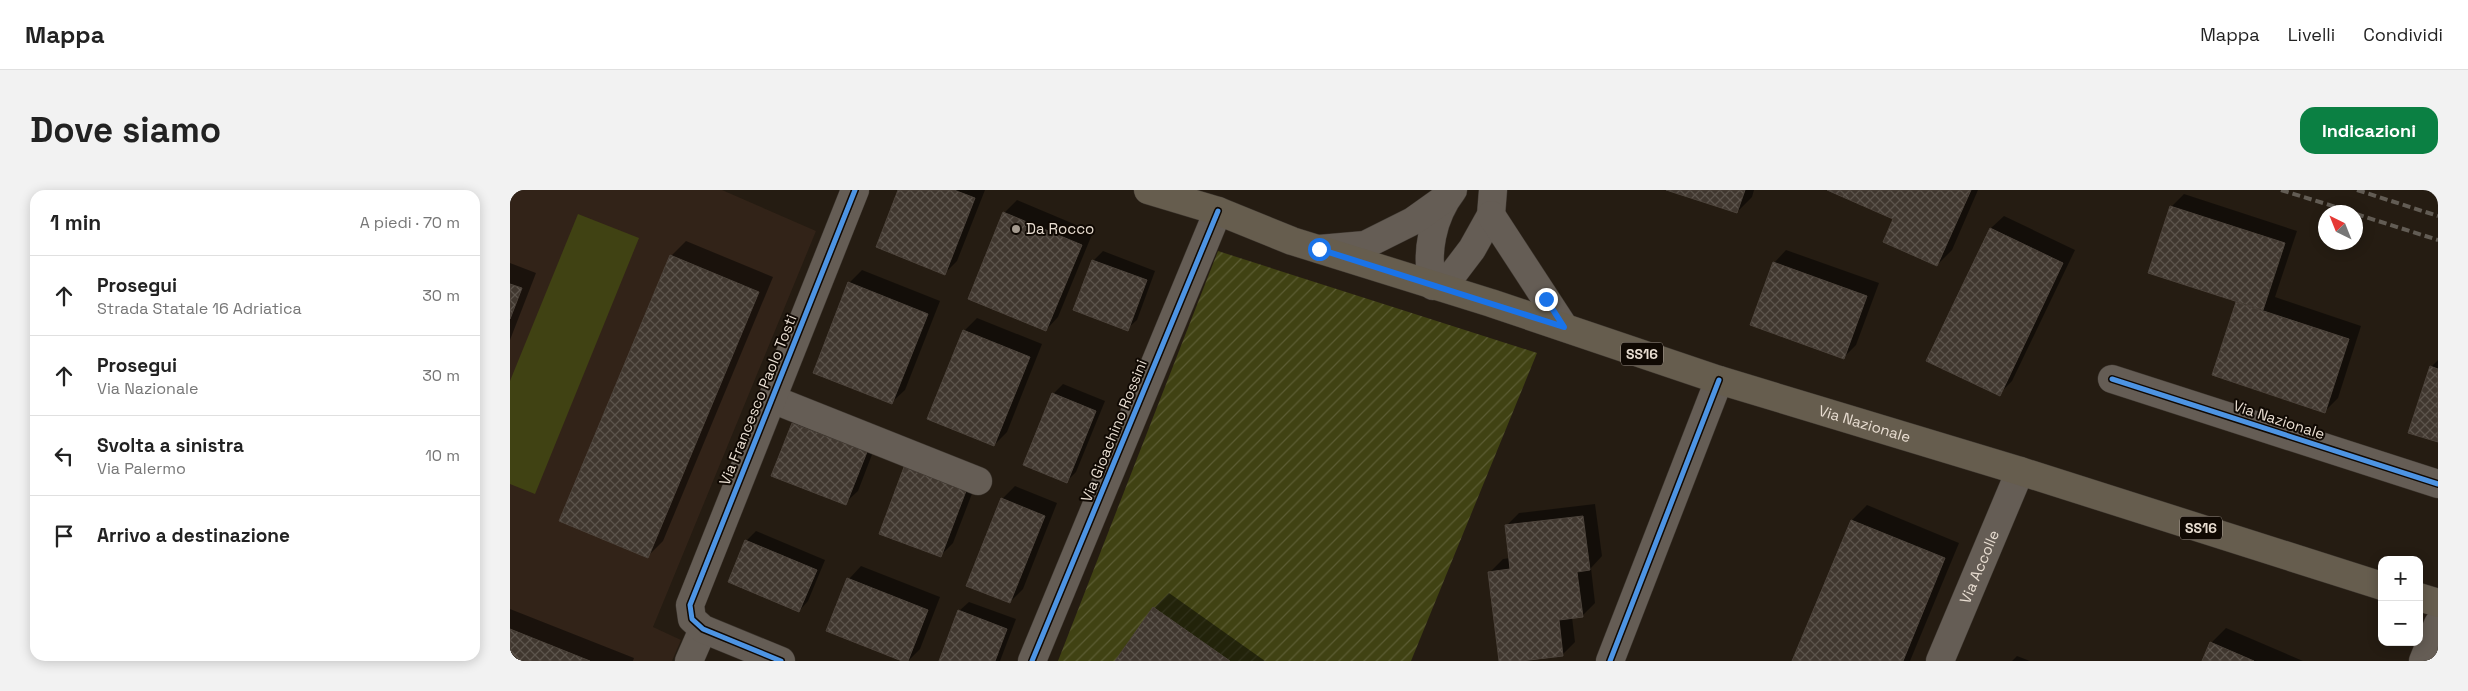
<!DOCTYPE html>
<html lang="it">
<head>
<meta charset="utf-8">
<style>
	:root { --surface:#fff; --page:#f2f2f2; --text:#222; --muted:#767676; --line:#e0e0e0; --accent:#0b8043 }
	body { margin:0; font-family:"Space Grotesk",sans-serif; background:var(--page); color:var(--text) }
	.controls { position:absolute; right:15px; bottom:15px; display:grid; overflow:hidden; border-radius:10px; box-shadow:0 2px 12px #0003 }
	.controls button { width:45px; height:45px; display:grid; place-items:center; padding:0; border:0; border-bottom:1px solid var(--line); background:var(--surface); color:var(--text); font:25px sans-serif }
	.compass { position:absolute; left:1808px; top:15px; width:45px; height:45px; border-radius:50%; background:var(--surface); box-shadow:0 2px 12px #0003; rotate:317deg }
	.stop { position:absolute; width:15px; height:15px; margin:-11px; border:4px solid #1a73e8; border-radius:50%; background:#fff }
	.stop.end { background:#1a73e8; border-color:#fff; box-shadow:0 1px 5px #0008 }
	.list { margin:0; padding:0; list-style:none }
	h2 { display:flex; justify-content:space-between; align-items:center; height:65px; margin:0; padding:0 20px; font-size:21px }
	h2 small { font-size:16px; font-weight:400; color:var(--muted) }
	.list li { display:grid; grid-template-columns:32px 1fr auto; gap:15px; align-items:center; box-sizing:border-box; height:80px; padding:0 20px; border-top:1px solid var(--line) }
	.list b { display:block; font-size:19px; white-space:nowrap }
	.list p { margin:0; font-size:16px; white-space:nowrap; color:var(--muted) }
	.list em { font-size:16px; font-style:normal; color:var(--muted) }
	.icon { flex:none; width:28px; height:28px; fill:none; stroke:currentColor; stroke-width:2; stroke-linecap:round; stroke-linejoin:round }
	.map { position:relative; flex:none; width:1928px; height:471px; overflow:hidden; border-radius:15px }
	header { display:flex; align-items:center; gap:30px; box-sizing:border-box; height:70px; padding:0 25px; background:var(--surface); border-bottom:1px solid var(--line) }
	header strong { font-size:24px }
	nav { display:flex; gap:28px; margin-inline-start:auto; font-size:18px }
	.intro { display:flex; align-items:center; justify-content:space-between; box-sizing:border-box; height:120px; padding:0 30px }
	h1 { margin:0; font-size:35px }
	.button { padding:12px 22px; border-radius:15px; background:var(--accent); color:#fff; font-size:18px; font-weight:700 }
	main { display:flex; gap:30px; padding:0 30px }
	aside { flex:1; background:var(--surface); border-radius:15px; box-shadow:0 2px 12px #0003 }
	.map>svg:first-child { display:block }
	.industrial { fill:#322318 }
	.grass { fill:#404213 }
	.garden { fill:url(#garden-furrows) }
	.shadow { fill:#0007 }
	.building { fill:url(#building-cross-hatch); stroke:#4c433b }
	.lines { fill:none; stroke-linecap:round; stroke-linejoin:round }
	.minor-casing { stroke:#3e3730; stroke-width:29 }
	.major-casing { stroke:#3e3730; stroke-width:29 }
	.minor { stroke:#655d55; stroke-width:28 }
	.major { stroke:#665d4e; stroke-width:28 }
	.rail { stroke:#625c54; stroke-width:4; stroke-dasharray:8 4; stroke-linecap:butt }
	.cycleway-casing { stroke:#100903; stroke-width:8 }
	.cycleway { stroke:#4d94e3; stroke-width:5 }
	.route { stroke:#1a73e8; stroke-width:6 }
	.poi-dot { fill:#a49a8f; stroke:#100903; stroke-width:2 }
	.labels { text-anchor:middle; stroke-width:4; stroke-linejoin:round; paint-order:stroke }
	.shield { fill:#100903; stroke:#a89e94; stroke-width:1 }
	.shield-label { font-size:14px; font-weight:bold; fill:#e9ded2 }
	.poi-label { font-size:15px; fill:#e9ded2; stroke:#100903; text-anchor:start }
	.street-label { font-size:15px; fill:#e9ded2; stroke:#100903 }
</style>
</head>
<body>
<header>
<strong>Mappa</strong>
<nav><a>Mappa</a><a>Livelli</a><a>Condividi</a></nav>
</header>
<div class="intro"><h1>Dove siamo</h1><a class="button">Indicazioni</a></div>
<main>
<aside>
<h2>1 min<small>A piedi · 70 m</small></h2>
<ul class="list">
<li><svg class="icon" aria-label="ahead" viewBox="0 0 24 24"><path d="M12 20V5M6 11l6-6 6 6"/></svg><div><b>Prosegui</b><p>Strada Statale 16 Adriatica</p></div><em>30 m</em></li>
<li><svg class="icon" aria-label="ahead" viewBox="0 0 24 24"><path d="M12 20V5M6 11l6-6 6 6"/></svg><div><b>Prosegui</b><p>Via Nazionale</p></div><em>30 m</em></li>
<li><svg class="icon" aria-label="left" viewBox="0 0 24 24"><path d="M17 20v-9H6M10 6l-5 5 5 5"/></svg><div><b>Svolta a sinistra</b><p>Via Palermo</p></div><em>10 m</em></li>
<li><svg class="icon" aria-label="arrive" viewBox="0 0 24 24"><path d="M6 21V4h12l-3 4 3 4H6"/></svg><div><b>Arrivo a destinazione</b></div></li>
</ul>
</aside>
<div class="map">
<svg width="1928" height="471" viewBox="0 0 1928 471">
	<defs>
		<pattern id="garden-furrows" width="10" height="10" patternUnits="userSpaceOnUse" patternTransform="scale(1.25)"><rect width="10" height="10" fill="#404213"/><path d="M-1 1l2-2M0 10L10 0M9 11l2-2" fill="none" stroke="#5c5d34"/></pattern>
		<pattern id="building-cross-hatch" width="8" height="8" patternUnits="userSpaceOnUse" patternTransform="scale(1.25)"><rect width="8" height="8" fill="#40372f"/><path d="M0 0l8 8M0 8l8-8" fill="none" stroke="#5c544c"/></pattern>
	</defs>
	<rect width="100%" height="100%" fill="#251c12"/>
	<path class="industrial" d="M0,0h212l94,41 -163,396 28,13 -9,21h-162z"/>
	<path class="grass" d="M68,24l61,24 -104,256 -25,-10v-103z"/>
	<path class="garden" d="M708,61l319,102 -126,308h-353z"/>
	<path class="shadow" d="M389,0h86l-28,71 -12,12z
		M1158,0h86l-2,7 -15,15z
		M1320,0h148l-26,60 -15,15 -42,-47z
		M1674,4l113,37 -22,66 86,29 -23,72 -13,13 -112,-36 25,-74 -67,-94z
		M507,10l76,32 -35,85 -12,13 -42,-117z
		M1494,26l71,34 -63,131 -13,13 -8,-166z
		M176,51l87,36 -110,264 -15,15 23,-300z
		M1276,60l93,33 -23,62 -13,13 -69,-95z
		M593,61l52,20 -18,49 -10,9 -34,-68z
		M0,73l26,10 -26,67z
		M352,80l78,31 -35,89 -13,12 -43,-119z
		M467,128l65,26 -35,88 -13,13 -30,-114z
		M1928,170v81l-7,-74z
		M553,194l42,17 -29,71 -9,9 -14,-87z
		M296,221l72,28 -20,52 -13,12 -72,-28 21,-52z
		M408,265l60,23 -25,65 -13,13 -35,-88z
		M505,296l42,17 -34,86 -13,13 -8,-103z
		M1085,314l7,52 -11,12 4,35 -13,13 -10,1 3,25 -12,12 -73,-82 13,-13 7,-1 -4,-32 13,-13z
		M1357,315l92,38 -49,118h-116l58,-141z
		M246,341l69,29 -17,41 -9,10 -53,-70z
		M351,376l79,31 -20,52 -12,12 -59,-82z
		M659,403l96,68h-149l38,-53z
		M459,412l47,17 -16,42h-60l19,-50z
		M0,419l124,49 -1,3h-123z
		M1716,438l77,33h-100l8,-18z
		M1507,466l13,5h-18z"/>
	<path class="building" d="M388,0h56l21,8 -30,77 -69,-28z
		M1156,0h79l-8,23z
		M1317,0h144l-34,76 -54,-24 10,-23z
		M1660,16l115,37 -22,67 -115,-37z
		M493,22l79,33 -36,86 -78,-32z
		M1480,38l73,35 -63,133 -74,-35z
		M160,65l89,37 -111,266 -89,-37z
		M582,70l55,20 -19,51 -55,-21z
		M1263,72l94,34 -23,63 -94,-34z
		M338,92l80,32 -36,90 -79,-31z
		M0,94l12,4 -12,31z
		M1726,112l113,37 -24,74 -113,-38z
		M453,140l67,27 -36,89 -67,-27z
		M1920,176l8,3v73l-30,-9z
		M542,203l44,18 -29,72 -44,-18z
		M282,233l75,29 -21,53 -75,-29z
		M394,277l62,24 -25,66 -62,-23z
		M491,308l44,18 -35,87 -44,-17z
		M1073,326l7,54 -13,2 6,45 -24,3 4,36 -42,5h-22l-11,-89 22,-3 -5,-44z
		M1341,330l94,38 -42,103h-111z
		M235,350l72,30 -18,42 -71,-30z
		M337,388l81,32 -20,51h-6l-76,-30z
		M643,417l77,54h-115z
		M448,420l49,19 -12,32h-56z
		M0,439l80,32h-80z
		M1700,452l44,19h-52z"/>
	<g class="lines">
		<g class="minor-casing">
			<g id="minor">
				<path d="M943,0c-21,27 -28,64 -20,96l20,-12 19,-25 19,-34 2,-25"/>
				<path d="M981,25l73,112"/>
				<path d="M809,59l46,-4 48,-24 35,-25"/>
				<path d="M1602,189l326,105"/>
				<path d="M262,209l206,82"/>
				<path d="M179,471l14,-32"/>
				<path d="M271,471l-78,-32 -11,-10 -2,-14 165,-415"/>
				<path d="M522,471l186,-450"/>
				<path d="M1100,471l109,-281"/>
				<path id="s1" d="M1430,471l80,-190"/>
				<path d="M1913,471l15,-37"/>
			</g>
		</g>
		<g class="major-casing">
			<g id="major">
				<path id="s2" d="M638,0l70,21 74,30 199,62 228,77 301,91 362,115"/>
				<path d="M1909,407l19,6"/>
			</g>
		</g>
		<use href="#minor" class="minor"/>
		<use href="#major" class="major"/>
		<path class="rail" d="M1771,0l71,22
			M1847,0l81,26
			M1846,24l82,26"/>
		<g class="cycleway-casing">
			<path id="cycleway" d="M1602,189l326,105
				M271,471l-78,-32 -11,-10 -2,-14 165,-415
				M522,471l186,-450
				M1100,471l109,-281"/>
		</g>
		<use href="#cycleway" class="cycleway"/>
	</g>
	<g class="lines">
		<path class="route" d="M809,59l245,78 -18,-28"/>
	</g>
	<circle class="poi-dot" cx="506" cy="39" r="5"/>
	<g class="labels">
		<g class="shield">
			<rect x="1111" y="152.5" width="42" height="23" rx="4"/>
			<rect x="1670" y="326.5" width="42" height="23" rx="4"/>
		</g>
		<g class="shield-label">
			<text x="1132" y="169">SS16</text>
			<text x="1691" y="343">SS16</text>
		</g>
		<g class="poi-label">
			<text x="516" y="44">Da Rocco</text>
		</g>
		<g class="street-label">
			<text transform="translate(248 210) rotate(-68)" y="5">Via Francesco Paolo Tosti</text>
			<text transform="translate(1769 230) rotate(18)" y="5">Via Nazionale</text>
			<text dy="5" stroke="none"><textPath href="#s2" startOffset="754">Via Nazionale</textPath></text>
			<text transform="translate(604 241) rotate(-68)" y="5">Via Gioachino Rossini</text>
			<text dy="5" stroke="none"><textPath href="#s1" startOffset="102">Via Accolle</textPath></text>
		</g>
	</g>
</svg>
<div class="controls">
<button>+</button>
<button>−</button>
</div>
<svg class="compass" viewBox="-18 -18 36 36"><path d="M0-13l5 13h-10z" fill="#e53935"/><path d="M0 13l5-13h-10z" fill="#767676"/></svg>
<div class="stop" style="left:809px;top:59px"></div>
<div class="stop end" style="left:1036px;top:109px"></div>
</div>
</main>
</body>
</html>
